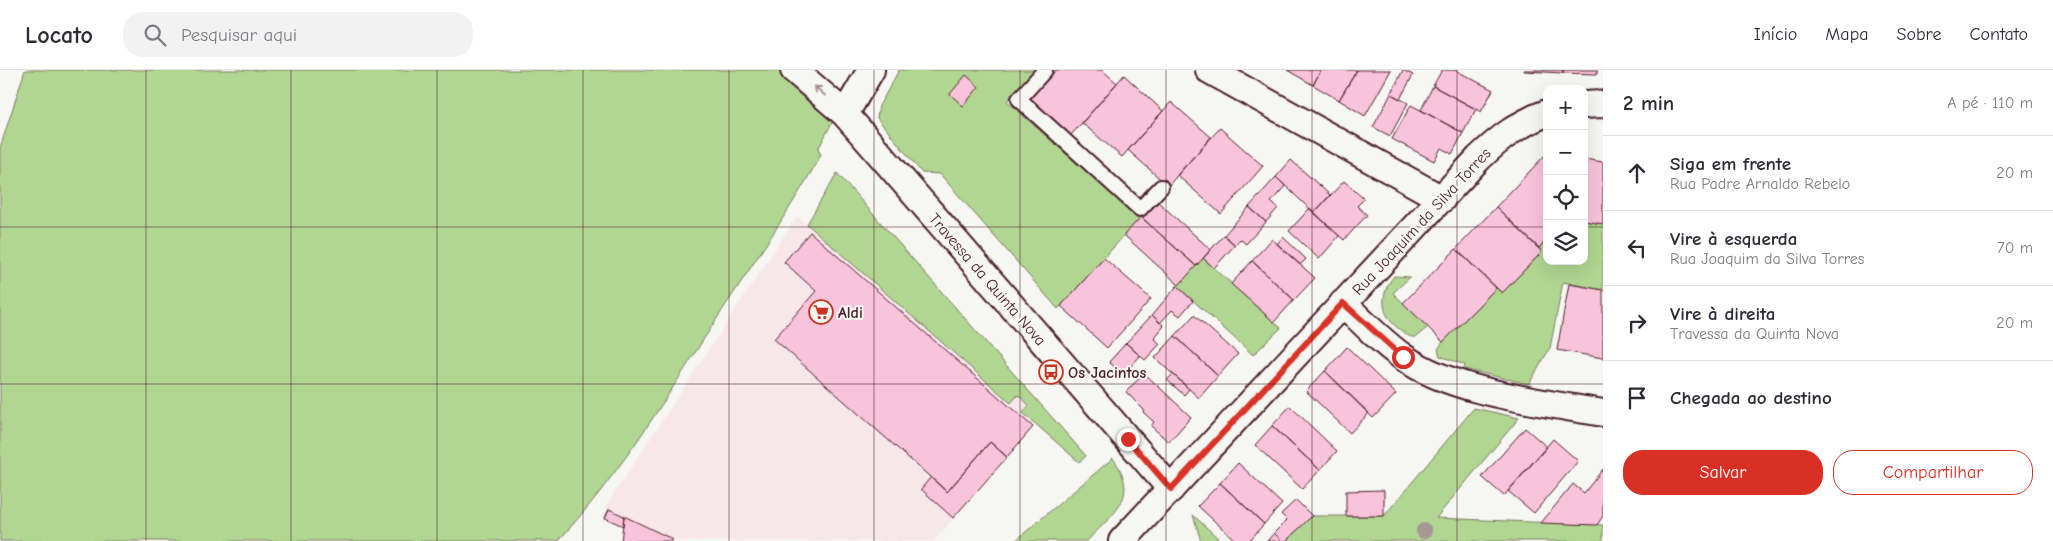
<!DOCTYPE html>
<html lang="pt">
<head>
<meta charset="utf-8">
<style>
	:root { --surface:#fff; --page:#f2f2f3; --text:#2b2b33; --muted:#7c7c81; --line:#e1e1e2; --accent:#d93025 }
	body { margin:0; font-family:"Comic Neue",sans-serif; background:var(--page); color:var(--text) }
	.controls { position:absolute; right:15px; top:15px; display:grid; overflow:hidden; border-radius:10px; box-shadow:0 5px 20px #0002 }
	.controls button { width:45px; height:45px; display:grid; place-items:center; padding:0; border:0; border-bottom:1px solid var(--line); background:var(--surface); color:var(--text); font:25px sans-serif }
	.stop { position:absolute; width:15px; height:15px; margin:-11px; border:4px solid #d93025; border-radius:50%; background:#fff }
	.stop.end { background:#d93025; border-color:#fff; box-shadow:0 1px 5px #0008 }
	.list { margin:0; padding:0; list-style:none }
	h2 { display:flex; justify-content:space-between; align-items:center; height:65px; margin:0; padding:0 20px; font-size:21px }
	h2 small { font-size:16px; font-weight:400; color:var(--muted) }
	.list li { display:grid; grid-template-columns:32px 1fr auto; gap:15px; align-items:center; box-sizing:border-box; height:75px; padding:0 20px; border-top:1px solid var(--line) }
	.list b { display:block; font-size:19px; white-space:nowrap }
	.list p { margin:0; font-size:16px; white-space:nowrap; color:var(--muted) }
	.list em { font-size:16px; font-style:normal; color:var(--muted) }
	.actions { display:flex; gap:10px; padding:15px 20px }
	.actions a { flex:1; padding:11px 0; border:1px solid var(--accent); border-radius:20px; text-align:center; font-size:18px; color:var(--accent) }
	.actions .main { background:var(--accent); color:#fff }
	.icon { flex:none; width:28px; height:28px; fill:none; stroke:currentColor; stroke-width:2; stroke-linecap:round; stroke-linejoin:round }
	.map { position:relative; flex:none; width:1603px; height:471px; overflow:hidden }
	header { display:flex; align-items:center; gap:30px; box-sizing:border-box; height:70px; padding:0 25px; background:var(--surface); border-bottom:1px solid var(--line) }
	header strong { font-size:24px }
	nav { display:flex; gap:28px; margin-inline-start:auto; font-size:18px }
	.search { width:350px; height:45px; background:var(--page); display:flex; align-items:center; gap:12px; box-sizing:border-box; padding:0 18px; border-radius:20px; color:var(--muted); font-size:19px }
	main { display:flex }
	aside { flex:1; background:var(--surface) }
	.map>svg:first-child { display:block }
	.built { fill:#f7e7eb }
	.green { fill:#b0d692; stroke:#7d7a5e }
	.building { fill:#fac3dc; stroke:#4a1f2b }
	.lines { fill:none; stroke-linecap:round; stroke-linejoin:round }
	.service-casing { stroke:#4a1f2b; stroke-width:18 }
	.minor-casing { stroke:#4a1f2b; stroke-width:30 }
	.service { stroke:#f6f6f2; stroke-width:14 }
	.minor { stroke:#f6f6f2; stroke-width:26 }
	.tree { fill:#a69993 }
	.oneway { stroke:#a99598 }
	.route { stroke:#d93025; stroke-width:6 }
	.grid { fill:none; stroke:#4a1f2b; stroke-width:1; stroke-opacity:0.55 }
	.labels { text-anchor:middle; stroke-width:4; stroke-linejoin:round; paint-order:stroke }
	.street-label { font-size:16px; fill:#4a1f2b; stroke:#f6f6f2 }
	.poi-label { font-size:16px; font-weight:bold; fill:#4a1f2b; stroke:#f6f6f2; text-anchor:start }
</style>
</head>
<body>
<header>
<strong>Locato</strong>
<div class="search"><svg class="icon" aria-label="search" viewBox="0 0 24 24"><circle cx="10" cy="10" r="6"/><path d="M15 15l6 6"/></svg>Pesquisar aqui</div>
<nav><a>Início</a><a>Mapa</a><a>Sobre</a><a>Contato</a></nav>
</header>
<main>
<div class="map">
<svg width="1603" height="471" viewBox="0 0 1603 471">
	<rect width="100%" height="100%" fill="#f6f6f2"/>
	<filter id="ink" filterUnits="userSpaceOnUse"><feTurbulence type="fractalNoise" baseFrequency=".02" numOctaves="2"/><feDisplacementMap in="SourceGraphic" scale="10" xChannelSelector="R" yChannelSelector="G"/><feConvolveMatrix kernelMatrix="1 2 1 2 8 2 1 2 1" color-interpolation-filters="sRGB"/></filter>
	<g filter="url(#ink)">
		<path class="built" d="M797,146l214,187 7,-8 12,10 -7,8 12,11 -101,117h-259l-70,-34z"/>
		<path class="green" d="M25,0h755l43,34 11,15 -16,30 3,6c-30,53 -64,103 -98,154 -51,79 -100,162 -165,232h-558v-393z
			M899,0h136l-28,31 132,118 -81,90 -118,-135 -18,-1 -45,-55 2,-12z
			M837,103l249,283 -7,6 -56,-49 6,-8 -11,-10 -7,8 -204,-179z
			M1584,151l19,3v66l-40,-8 -13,66 -21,36 -65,-15 1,-4 -25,-9 -2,-7 5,-7 53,-54 6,5 40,-41 -3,-4 8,-9v22h37z
			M1203,188l78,70 -28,27 -76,-69z
			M1394,206l16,1 -17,16 35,34 -12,10c-6,1 -9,-2 -14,-6 -21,-13 -24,-36 -8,-55z
			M1474,338l45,10 -83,100 167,7v16h-317l26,-25h72z
			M1113,388c28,40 1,54 -26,83h-72z
			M1193,445l28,26h-20z"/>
		<path class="building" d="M1056,0h46l15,13 -46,52 -41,-36z
			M1287,0h34l-8,15z
			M1321,0h36l-18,30 -26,-15z
			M1357,0h34l-26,46 -26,-16z
			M1403,0l10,5 -13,24 -9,-5z
			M1442,0h13l38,20 -12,22 -48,-26z
			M1524,0h39v3l-39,-2z
			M1563,0h34v4l-34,-1z
			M966,5l13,12 -16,19 -13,-12z
			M1124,5l39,36 -41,46 -40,-34z
			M1433,16l43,23 -13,24 -42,-23z
			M1391,24l17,9 -18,33 -17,-9z
			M1171,32l40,35 -43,49 -40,-36z
			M1411,35l52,28 -11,21 -11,-6 -7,13 -42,-22z
			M1220,58l43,38 -42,48 -44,-39z
			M1546,84l1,85 -8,9 -43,-41z
			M1584,89l19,3v62l-19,-3z
			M1291,90l39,35 -16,18 -38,-36z
			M1276,107l9,9 -14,16 7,6 -12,14 -17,-15z
			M1344,111l20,18 -7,7 10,9 -23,25 -30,-27z
			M1156,130l55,50 -15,16 -55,-49z
			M1249,137l17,15 -20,22 -6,-5 -5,6 -11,-10z
			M1496,137l46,45 -40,41 -46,-44z
			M1310,138l29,28 -20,23 -30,-28z
			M1141,147l55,49 -17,19 -55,-50z
			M810,162l223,195 -26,30 -17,-15 -43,50 -173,-153 42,-48 -32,-29z
			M1224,165l11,10 -21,23 -11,-10z
			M1283,167l23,22 -6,6 -23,-21z
			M1272,169l43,39 -21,22 -42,-39z
			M1456,179l40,39 -53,54 -40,-39z
			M1104,188l47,41 -44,49 -46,-42z
			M1252,191l42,39 -20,22 -43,-38z
			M1569,214l34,6v68l-46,-8z
			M1177,216l16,15 -13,15 -8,-6 -12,13 -8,-8z
			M1152,245l12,11 -10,12 6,6 -15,16 -19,-17z
			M1194,245l44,39 -20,22 -43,-40z
			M1175,266l43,40 -19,22 -44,-40z
			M1126,273l14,13 -17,19 -14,-13z
			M1347,277l49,47 -23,24 -48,-47z
			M1325,301l44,42 -19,20 -44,-42z
			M1144,303l47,44 -22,25 -18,-16 3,-4 -11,-10 1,-2 -18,-18z
			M1173,304l16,15 -5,6 -17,-15z
			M1290,336l47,45 -17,19 -48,-44z
			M1272,356l48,44 -18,19 -47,-44z
			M1525,358l22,19 -43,49 -22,-19z
			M1553,369l25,22 -44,52 -26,-22z
			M990,372l17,15 -54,61 -32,-29 10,-12 16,15z
			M1238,393l44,41 -18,20 -44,-41z
			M1603,399v47l-6,9 -56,-2 32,-39 11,9z
			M1220,413l44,41 -15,17h-13l-38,-35z
			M1384,420v26h-38v-25z
			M1296,430l16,16 -26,25h-4l-8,-8 13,-13 -6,-6z
			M609,439l15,7 -1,10 -18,-8z
			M624,446l48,23v2h-51z
			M1274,463l8,8h-15z"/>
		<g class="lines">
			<g class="service-casing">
				<path id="service" d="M1045,0l-26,29 121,110 21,-22"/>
			</g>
			<g class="minor-casing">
				<path id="minor" d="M794,0l51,44 326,375
					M1209,0l233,129
					M1584,35l19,-1
					M845,44l26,-44
					M1343,233c19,19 38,38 60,54 50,36 139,45 200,56
					M1122,471l357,-383c21,-20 40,-35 68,-45"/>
			</g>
			<use href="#service" class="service"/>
			<use href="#minor" class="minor"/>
		</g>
		<circle class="tree" cx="1424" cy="461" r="8"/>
		<defs><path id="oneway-shaft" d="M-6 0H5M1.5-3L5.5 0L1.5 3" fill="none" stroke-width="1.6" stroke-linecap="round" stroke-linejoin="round" transform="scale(1.25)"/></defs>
		<use class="oneway" href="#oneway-shaft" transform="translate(820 21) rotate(-138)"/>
	</g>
	<g class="lines" filter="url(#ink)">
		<path class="route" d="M1128,369l43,50 172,-186 60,54"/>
	</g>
	<path class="grid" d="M146,0v471M291,0v471M437,0v471M583,0v471M729,0v471M874,0v471M1020,0v471M1166,0v471M1312,0v471M1457,0v471M0,157h1547M1584,157h19M0,314h1603"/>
	<defs>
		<g id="supermarket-ring" transform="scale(1.25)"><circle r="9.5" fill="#f6f6f2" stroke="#c8321e" stroke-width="1.5"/><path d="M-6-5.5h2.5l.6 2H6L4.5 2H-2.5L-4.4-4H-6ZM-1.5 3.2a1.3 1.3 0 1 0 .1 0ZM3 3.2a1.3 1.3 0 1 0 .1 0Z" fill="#c8321e"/></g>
		<g id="bus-ring" transform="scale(1.25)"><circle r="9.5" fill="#f6f6f2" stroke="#c8321e" stroke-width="1.5"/><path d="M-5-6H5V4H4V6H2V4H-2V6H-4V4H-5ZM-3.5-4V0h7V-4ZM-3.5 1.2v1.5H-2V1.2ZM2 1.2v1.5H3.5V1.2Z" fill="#c8321e"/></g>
	</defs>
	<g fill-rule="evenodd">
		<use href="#supermarket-ring" x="821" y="242"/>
		<use href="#bus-ring" x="1051" y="302"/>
	</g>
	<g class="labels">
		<g class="street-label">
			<text transform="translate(1421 151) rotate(-47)" y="6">Rua Joaquim da Silva Torres</text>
			<text transform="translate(988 209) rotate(49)" y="6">Travessa da Quinta Nova</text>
		</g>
		<g class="poi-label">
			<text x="838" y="248">Aldi</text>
			<text x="1068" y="308">Os Jacintos</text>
		</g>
	</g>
</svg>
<div class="controls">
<button>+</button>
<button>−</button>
<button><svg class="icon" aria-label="locate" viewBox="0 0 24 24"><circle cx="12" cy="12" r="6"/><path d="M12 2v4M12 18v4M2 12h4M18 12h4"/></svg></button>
<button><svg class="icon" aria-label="layers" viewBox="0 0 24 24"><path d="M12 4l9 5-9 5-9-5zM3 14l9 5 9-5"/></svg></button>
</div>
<div class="stop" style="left:1403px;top:287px"></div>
<div class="stop end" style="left:1128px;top:369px"></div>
</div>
<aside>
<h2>2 min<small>A pé · 110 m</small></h2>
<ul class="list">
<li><svg class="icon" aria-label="ahead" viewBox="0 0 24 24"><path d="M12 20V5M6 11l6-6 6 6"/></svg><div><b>Siga em frente</b><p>Rua Padre Arnaldo Rebelo</p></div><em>20 m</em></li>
<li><svg class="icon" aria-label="left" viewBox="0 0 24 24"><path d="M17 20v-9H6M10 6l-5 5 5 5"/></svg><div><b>Vire à esquerda</b><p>Rua Joaquim da Silva Torres</p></div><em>70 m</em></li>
<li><svg class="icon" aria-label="right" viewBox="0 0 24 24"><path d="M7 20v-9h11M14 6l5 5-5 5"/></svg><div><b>Vire à direita</b><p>Travessa da Quinta Nova</p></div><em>20 m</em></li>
<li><svg class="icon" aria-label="arrive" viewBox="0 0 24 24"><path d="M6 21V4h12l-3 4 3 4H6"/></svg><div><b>Chegada ao destino</b></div></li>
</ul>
<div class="actions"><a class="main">Salvar</a><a>Compartilhar</a></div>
</aside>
</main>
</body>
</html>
